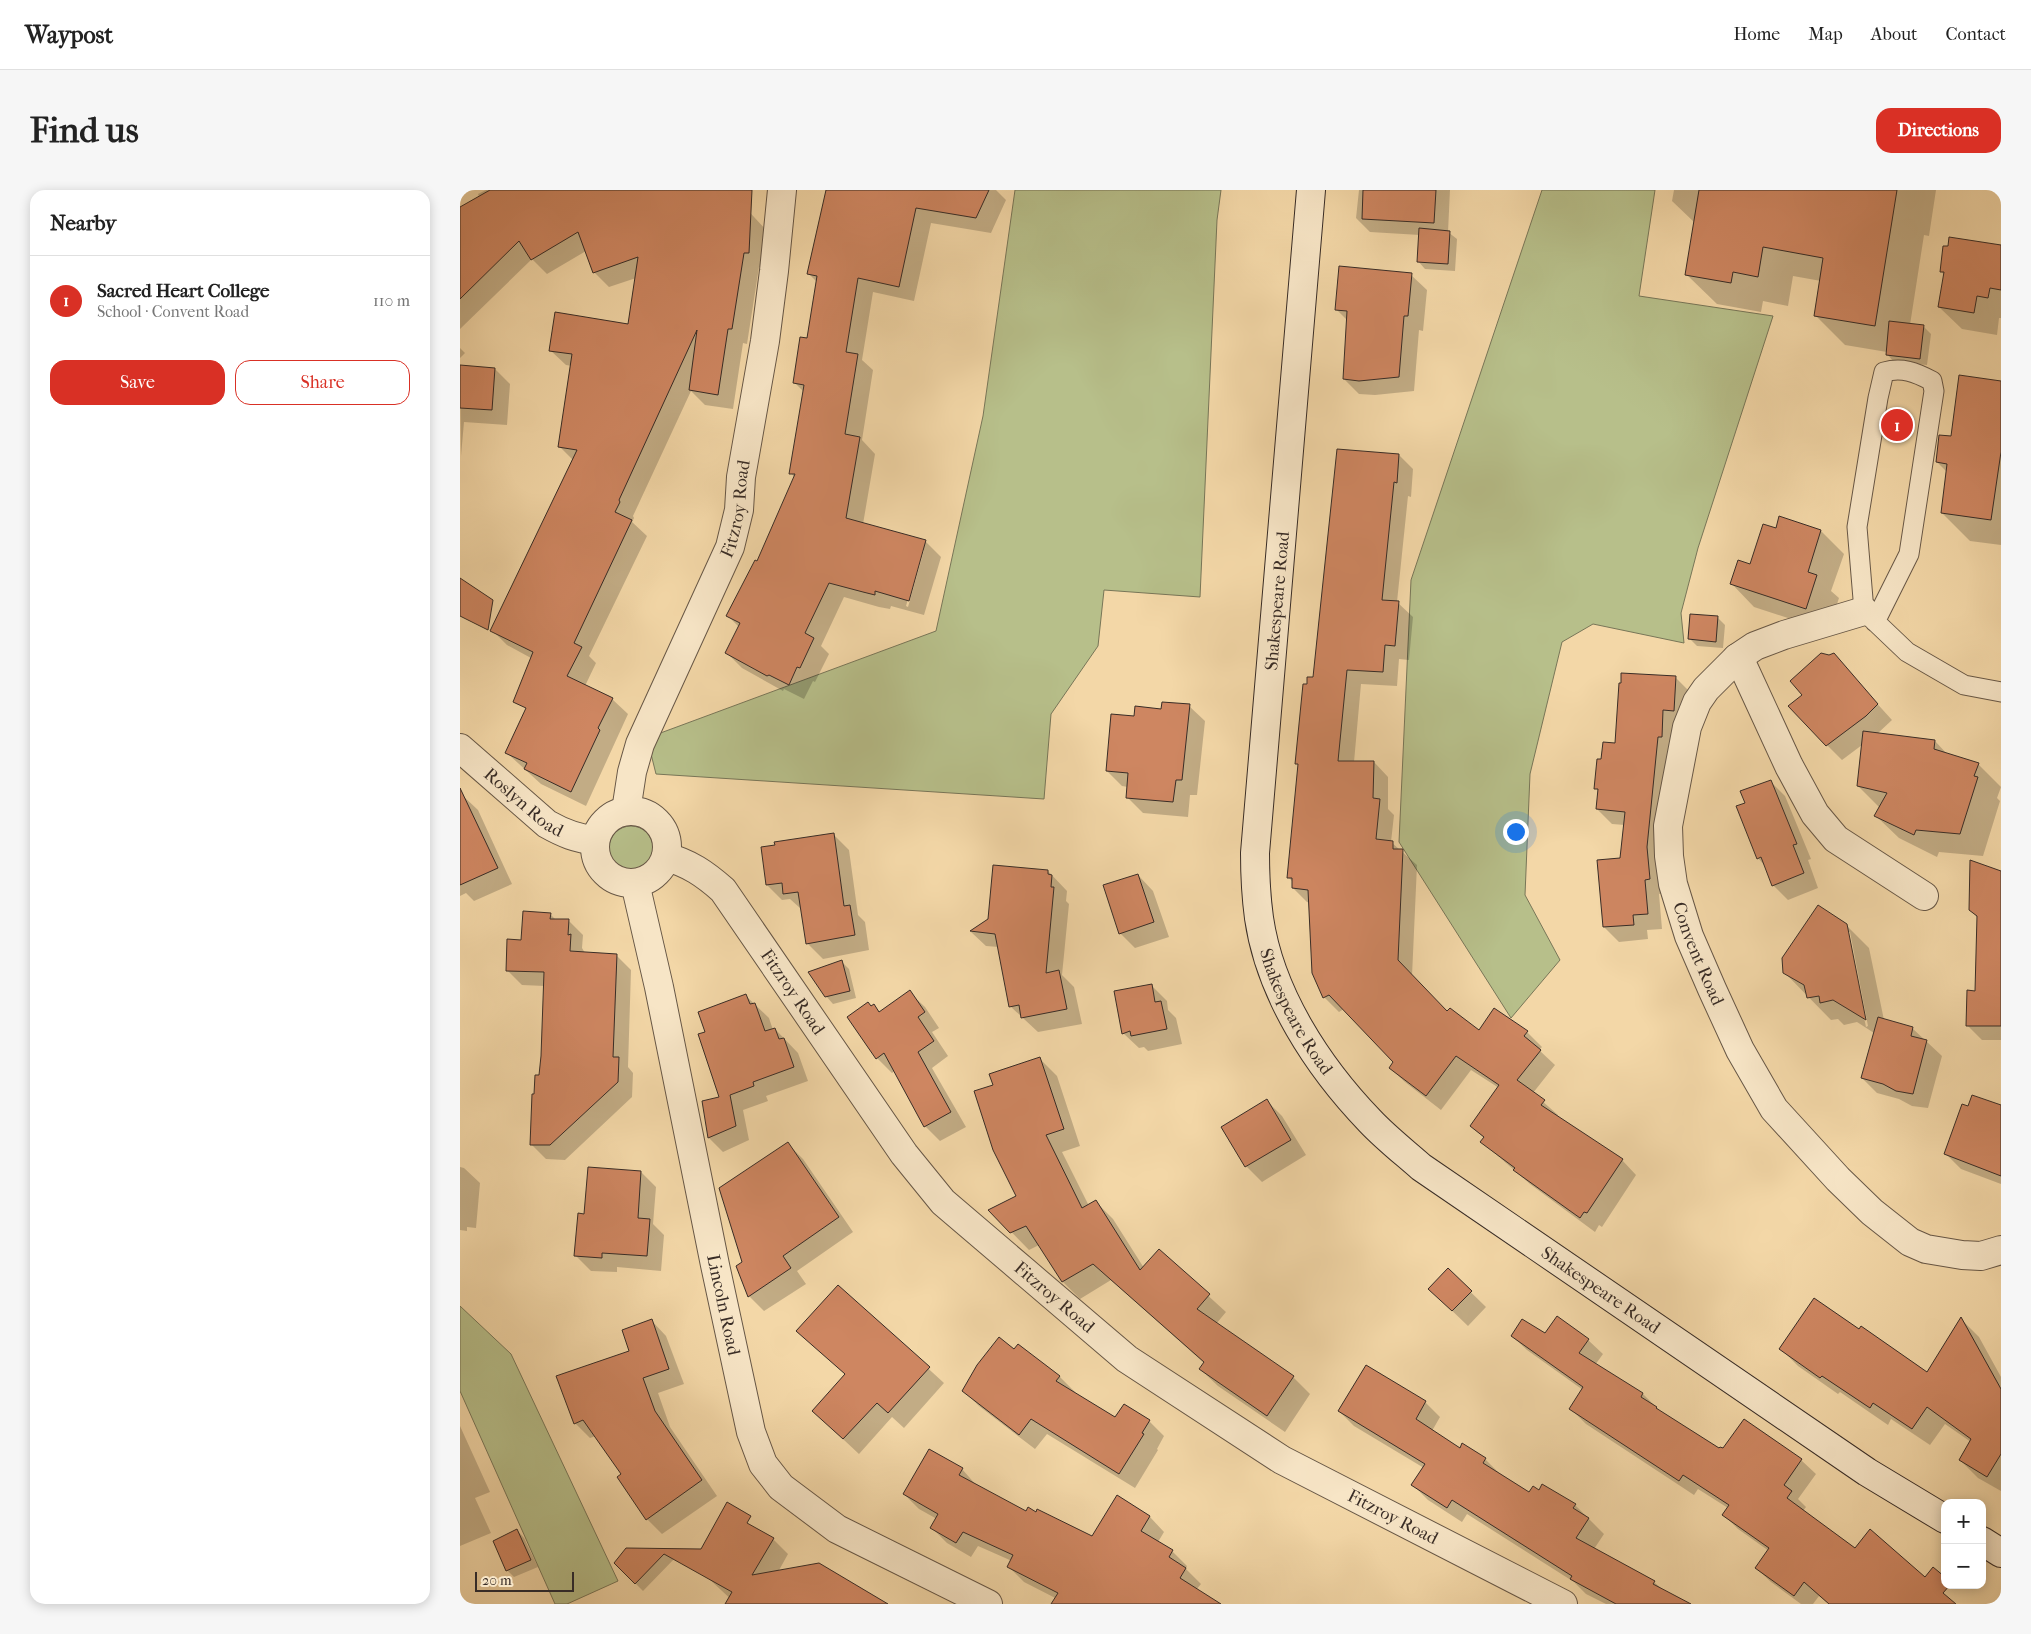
<!DOCTYPE html>
<html lang="en">
<head>
<meta charset="utf-8">
<style>
	:root { --surface:#fff; --page:#f6f6f6; --text:#222; --muted:#767676; --line:#e0e0e0; --accent:#d93025 }
	body { margin:0; font-family:"IM FELL French Canon",serif; background:var(--page); color:var(--text) }
	.controls { position:absolute; right:15px; bottom:15px; display:grid; overflow:hidden; border-radius:10px; box-shadow:0 2px 12px #0003 }
	.controls button { width:45px; height:45px; display:grid; place-items:center; padding:0; border:0; border-bottom:1px solid var(--line); background:var(--surface); color:var(--text); font:25px sans-serif }
	.scale { position:absolute; left:15px; bottom:12px; width:99px; box-sizing:border-box; padding-left:5px; border:2px solid #382c26; border-top:0; font-size:14px; line-height:18px; white-space:nowrap; color:#382c26; -webkit-text-stroke:4px #f7e5c6; paint-order:stroke }
	.you { position:absolute; left:1055px; top:641px; width:18px; height:18px; margin:-12px; border:4px solid #fff; border-radius:50%; background:#1a73e8; box-shadow:0 0 0 8px #1a73e833 }
	.badge { display:grid; place-items:center; width:32px; height:32px; border-radius:50%; background:var(--accent); color:#fff; font-size:16px; font-weight:700 }
	.pin { position:absolute; translate:-50% -50%; border:2px solid #fff; box-shadow:0 1px 5px #0006 }
	.list { margin:0; padding:0; list-style:none }
	h2 { display:flex; justify-content:space-between; align-items:center; height:65px; margin:0; padding:0 20px; font-size:21px }
	h2 small { font-size:16px; font-weight:400; color:var(--muted) }
	.list li { display:grid; grid-template-columns:32px 1fr auto; gap:15px; align-items:center; box-sizing:border-box; height:90px; padding:0 20px; border-top:1px solid var(--line) }
	.list b { display:block; font-size:19px; white-space:nowrap }
	.list p { margin:0; font-size:16px; white-space:nowrap; color:var(--muted) }
	.list em { font-size:16px; font-style:normal; color:var(--muted) }
	.actions { display:flex; gap:10px; padding:15px 20px }
	.actions a { flex:1; padding:11px 0; border:1px solid var(--accent); border-radius:15px; text-align:center; font-size:18px; color:var(--accent) }
	.actions .main { background:var(--accent); color:#fff }
	.map { position:relative; flex:none; width:1541px; height:1414px; overflow:hidden; border-radius:15px }
	header { display:flex; align-items:center; gap:30px; box-sizing:border-box; height:70px; padding:0 25px; background:var(--surface); border-bottom:1px solid var(--line) }
	header strong { font-size:24px }
	nav { display:flex; gap:28px; margin-inline-start:auto; font-size:18px }
	.intro { display:flex; align-items:center; justify-content:space-between; box-sizing:border-box; height:120px; padding:0 30px }
	h1 { margin:0; font-size:35px }
	.button { padding:12px 22px; border-radius:15px; background:var(--accent); color:#fff; font-size:18px; font-weight:700 }
	main { display:flex; gap:30px; padding:0 30px }
	aside { flex:1; background:var(--surface); border-radius:15px; box-shadow:0 2px 12px #0003 }
	.map>svg:first-child { display:block }
	.green { fill:#b7bf8a; stroke:#787658 }
	.shadow { fill:#0003; fill-rule:evenodd }
	.building { fill:#ce8661; stroke:#382c26 }
	.lines { fill:none; stroke-linecap:round; stroke-linejoin:round }
	.lane-casing { stroke:#675746; stroke-width:21 }
	.street-casing { stroke:#675746; stroke-width:30 }
	.secondary-casing { stroke:#382c26; stroke-width:30 }
	.lane { stroke:#f7e5c6; stroke-width:19 }
	.street { stroke:#f7e5c6; stroke-width:28 }
	.secondary { stroke:#f7e5c6; stroke-width:28 }
	.labels { text-anchor:middle; stroke-width:4.5; stroke-linejoin:round; paint-order:stroke }
	.street-label { font-size:18px; fill:#382c26; stroke:#f7e5c6 }
</style>
</head>
<body>
<header>
<strong>Waypost</strong>
<nav><a>Home</a><a>Map</a><a>About</a><a>Contact</a></nav>
</header>
<div class="intro"><h1>Find us</h1><a class="button">Directions</a></div>
<main>
<aside>
<h2>Nearby<small></small></h2>
<ul class="list">
<li><span class="badge">1</span><div><b>Sacred Heart College</b><p>School · Convent Road</p></div><em>110 m</em></li>
</ul>
<div class="actions"><a class="main">Save</a><a>Share</a></div>
</aside>
<div class="map">
<svg width="1541" height="1414" viewBox="0 0 1541 1414">
	<rect width="100%" height="100%" fill="#f3d7a7"/>
	<filter id="stains"><feTurbulence type="fractalNoise" baseFrequency=".004" numOctaves="4"/><feColorMatrix values="0 0 0 0 .2 0 0 0 0 .09 0 0 0 0 .02 0 0 0 .5 -.17"/></filter>
	<radialGradient id="worn" r=".72"><stop offset=".6" stop-color="#630" stop-opacity="0"/><stop offset="1" stop-color="#630" stop-opacity=".3"/></radialGradient>
	<path class="green" d="M555,0h206l-4,30 -17,377 -96,-7 -6,56 -47,68 -7,85 -388,-25 -9,-36 289,-107 47,-215z
		M1082,0h113l-16,106 134,20 -75,232 -17,65 3,30 -91,-19 -31,18 -32,132 -5,121 35,65 -49,58 -112,-176 12,-262z
		M149 658a22 22 0 1 1 44 0a22 22 0 1 1-44 0Z
		M0,1116l51,48 107,227 -51,23h-12l-95,-213z"/>
	<path class="shadow" d="M26,0h243l37,40 -2,38 -5,-1 -12,77 -4,-1 -10,66 -28,-4 -14,-14 -58,125 1,2 -2,4 15,14 -58,120 7,7 -11,23 27,13 16,15 -42,92 -45,-22 -34,-31 28,-60 -4,-35 -24,-13 -15,-15 81,-170 -14,-14 13,-80 -6,-1 -16,-15 79,-24 7,-48 -27,9 -15,-15 -8,-21 -39,23 -15,-15 -72,70v-121l19,-11 -1,-3z
		M383,0h153l10,10 -15,33 -60,-10 -17,78 -41,-9 -11,68 11,10 -11,70 13,14 -12,70 62,17 16,16 -17,58 -33,-9 -1,3 -11,-2 -35,-10 -23,49 8,8 -14,28 -2,-1 -9,18 -20,-10 -1,2 -41,-23 -15,-15 12,-26 -11,-11 30,-53 37,-85 -4,-5 13,-81 -9,-9 13,-43 9,-58 -9,-9zM462,360h2l-16,57 -2,-1z
		M899,0h91l-2,42 9,7 -2,32 -30,-2 -7,-8 2,-26 -50,-3 -14,-14z
		M1214,0h262l-7,46 -5,-1 -14,90 13,1 8,8 -4,31 -33,-3 -7,-8v-2l-42,-7 -30,-30 6,-34 -28,-5 -5,30 -25,-5 -2,11 -44,-8 -30,-29 8,-52 -23,-22z
		M1541,56v72h-2l-2,17 -35,-6 -23,-22 5,-32 -3,-4z
		M951,85l16,15 -4,41 -4,-1 -5,61 -39,4 -16,-1 -15,-15 4,-58 -12,-12z
		M0,158l5,5 -5,5z
		M0,176l35,3 15,15 -3,41 -43,-3 -3,34z
		M1541,192v163l-31,-4 -28,-28 5,-41 -10,-10 15,-24z
		M939,265l14,14 -2,28 -3,-1 -11,106 16,15 -4,43 -10,-1 -2,27 -36,-2 -7,78h20l14,15v32l6,6 -3,27 26,23 -5,111 36,37 32,19h47l15,15 -3,3 16,15 -22,28 25,22 -1,2 65,43 14,15 -34,52 -3,-2 -4,7 -65,-48 -48,-42 2,-4 -13,-12 28,-38 -28,-18 -30,40 -36,-28 -15,-14 5,-6 -51,-53 -5,3 -15,-15 -14,-94 -3,-1 -14,-14v-6l-5,-5 11,-111 -2,-3 11,-77 6,-7z
		M1320,328l41,13 23,23 -13,37 8,7 -11,33 -74,-24 -22,-23 19,-19 25,-36z
		M1257,427l8,8 -2,23 -26,-2 -8,-8z
		M1373,465l59,65 -15,14 58,7 12,13 31,10 23,23 -4,11 3,3 -17,55 -44,-4 -2,5 -38,-19 -23,-22 4,-8 -22,-22 4,-41 -20,15 -15,-15 -24,-49 26,-39z
		M1215,487l15,15 -26,201 -5,1 3,35 -15,1 1,9 -29,3 -15,-15 17,-68 4,-34 -13,-1 -15,-15 2,-18 -3,-3 6,-28z
		M729,516l16,15 -8,74h-7l-2,22 -45,-4 -16,-16 1,-10 -6,-1 -15,-15 28,-53 28,-8z
		M1310,591l15,15 26,63 -3,1 10,28 -30,12 -15,-15 -8,-19 -7,-8 -11,-55z
		M2,605l16,15 34,74 -38,17 -8,-8 -6,3v-100z
		M374,645l15,15 9,65 7,7 4,28 -46,9 -16,-16 -5,-35h-2l-10,-9 -8,1 -15,-15 9,-39z
		M588,681l19,20 -1,10 3,3 -7,71 12,12 8,37 -44,8 -28,-26 -11,-59 -13,-1 -15,-14z
		M1541,682v168h-19l-15,-15 9,-33 3,-73 -9,-9z
		M678,685l15,16 16,46 -34,11 -15,-15z
		M90,724l6,6h12l15,15 -1,13 3,5 31,2 15,15 -3,97 5,6 -1,24 -67,63 -19,-1 -15,-15 5,-49 5,-19 4,-90 -23,-1 -15,-15 16,-29z
		M1386,735l23,23 15,72 28,8 30,28 -14,52 -16,-2 -13,-7 -22,-6 -15,-15 12,-45 -17,-11 -13,3 -6,-6 -7,1 -46,-47zM1387,742h3l18,94 -2,1z
		M382,772l7,7 7,29 -23,6 -7,-8z
		M691,795l16,16 1,9 8,8 6,26 -34,7 -4,-4 -5,1 -16,-15z
		M449,802l16,15 14,21 -7,4 16,24 -16,12 34,59 -26,14 -15,-15 -30,-55 -3,2 -15,-15 -6,-51 3,-1 6,6z
		M286,806l23,22 4,12 2,-1 23,24 10,28 -42,15 2,5 -25,9 6,30 -26,12 -14,-14 -6,-36 18,-4 -14,-65z
		M580,869l17,17 23,70 -18,6 27,54 6,-5 18,18 31,49 15,-17 67,61 -10,12 77,53 17,17 -25,38 -67,-46 -18,-17 4,-6 -93,-83 -31,19 -17,-17 -24,-37 -10,5 -39,-40 27,-13 -23,-111z
		M807,911l15,15 24,39 -44,27 -16,-16 -23,-39z
		M1509,917h32v77l-40,-15 -15,-15z
		M328,954l15,15 50,73 -56,39 9,13 -42,27 -15,-15 -6,-33z
		M0,977l4,1 16,15 -4,45 -9,-1v4l-7,-1z
		M181,982l15,15 -3,37 11,11 -3,36 -44,-4v5l-26,-1 -16,-16 10,-40z
		M988,1080l38,37 -18,19 -23,-22z
		M378,1096l106,97 -40,45 -12,-11 -33,37 -30,-28 17,-51 -48,-44z
		M1501,1129l18,18 22,40v114l-23,-13 -18,-18 11,-18 -26,-18 -15,21 -39,-26 -3,6 -48,-33 -2,2 -40,-28 -17,-17 78,-18 68,42z
		M191,1130l15,16 18,48 -26,9 12,34 47,69 -55,38 -15,-15 -28,-41 4,-3 -27,-39 -6,2 -15,-15 55,-72z
		M1085,1145l43,5 15,14 -8,11 48,29 20,20 56,36 82,10 15,14 -18,25 8,8 -3,4 52,39 93,54h-119l-10,-8 -6,8h-12l-30,-22 -15,-14 13,-17 -31,-22 -14,-14 4,-7 -30,-19 -4,6 -108,-71 -15,-15 12,-19 -56,-40 -15,-14z
		M558,1155l42,32 15,15 -2,1 43,26 33,2 15,15 -7,13 1,1 -23,38 -88,-54 -12,15 -56,-43 -15,-15 51,-41z
		M906,1176l59,36 15,15 -8,14 28,19 25,9 15,15 30,20 9,-2 4,-6 32,19 29,29 -10,15 60,33 9,8 20,14h-77l-20,-10 -12,-12 -107,-68 -5,8 -34,-22 -15,-15 11,-17 -70,-42 -15,-15z
		M0,1236l30,66 -15,6 16,35 -31,13z
		M469,1261l33,18 14,16 50,28 66,25 26,-41 32,20 14,15 -6,10 14,9 15,15 -1,3 15,15 -5,6 22,14h-151l-43,-22 -15,-15 3,-6 -34,-15 -7,11 -24,-14 -15,-15 5,-9 -18,-10 -15,-15z
		M57,1340l7,8 14,29 -24,10 -7,-7z
		M313,1349l15,15 -10,18 96,32h-138l-29,-27z
		M209,1360l7,7 -33,34 -28,-28z"/>
	<path class="building" d="M30,0h262l-3,63h-5l-12,76h-4l-10,66 -29,-5 8,-60 -78,170 1,2 -5,10 17,8 -58,123 8,4 -15,29 46,22 -15,30 2,2 -29,62 -47,-23 3,-6 -22,-10 21,-45 -13,-6 20,-50 -43,-21 87,-181 -19,-3 14,-93 -23,-3 6,-39 73,12 10,-67 -45,16 -15,-41 -47,28 -12,-19 -59,58v-92z
		M366,0h163l-13,28 -60,-10 -17,79 -41,-9 -12,74 12,2 -13,80 15,3 -14,81 80,22 -17,61 -34,-10v4l-12,-3 -34,-9 -24,50 9,5 -14,30 -3,-1 -8,18 -20,-10 -2,1 -42,-23 15,-30 -14,-7 29,-56 2,1 38,-87h-6l15,-89 -11,-2 7,-46 7,1 10,-62 -10,-2z
		M903,0h73l-2,33 -72,-4z
		M1239,0h198l-22,136 -61,-10 9,-58 -60,-11 -5,30 -25,-5 -2,11 -46,-8z
		M959,38l31,3 -2,33 -31,-2z
		M1489,47l52,8v45l-11,-2 -2,10 -11,-2 -3,17 -36,-6 6,-35h-4l3,-26h5z
		M879,76l73,7 -4,43h-4l-5,61 -40,4 -16,-2 4,-68 -12,-1z
		M1429,131l35,4 -4,34 -34,-4z
		M0,175l35,3 -3,42 -32,-2z
		M1499,185l42,6v71l-10,68 -50,-7 6,-49 -11,-2 3,-27 12,1z
		M877,259l62,5 -2,29 -3,-1 -12,118 17,1 -4,45 -10,-1 -2,27 -36,-2 -9,91h36l-1,37 7,1 -4,40 17,2v8h10l-5,111 49,51 3,-3 29,22 15,-22 34,23 -4,5 17,14 -24,30 28,20 -4,5 82,54 -36,54 -3,-1 -4,6 -67,-48 2,-2 -35,-26 4,-5 -14,-11 29,-41 -43,-29 -30,40 -37,-28 4,-6 -64,-67 -6,3 -11,-25 -4,-83 -16,-2v-10h-5l11,-114h-3l8,-80h4v-7h6z
		M1319,326l42,14 -13,42 9,3 -11,34 -76,-25 8,-24 12,4 13,-40 13,4z
		M0,388l33,22 -5,30 -28,-14z
		M1230,424l28,2 -2,26 -28,-3z
		M1361,463l8,2 5,-2 44,51 -12,12 -40,30 -38,-40 14,-11 -12,-14z
		M1161,483l55,3 -2,35 -11,-1 -1,27h-4l-11,110 3,32 -5,1 3,34 -15,1 1,10 -31,2 -6,-67 23,-2 5,-46 -29,-3 2,-20h-4l3,-30h4l2,-17 12,1 4,-60h2z
		M702,512l28,2 -8,76h-6l-3,22 -47,-4 2,-25 -22,-2 5,-57 23,2 1,-10 26,3z
		M1403,541l72,9 -1,9 45,14 -5,13 4,1 -18,57 -44,-4 -2,5 -40,-19 13,-23 -30,-7z
		M1311,590l26,64 -4,1 11,28 -32,13 -11,-29 -4,2 -21,-53 9,-3 -5,-12z
		M0,598l38,80 -38,17z
		M374,643l10,73 6,-1 5,30 -49,9 -8,-52 -15,2 -1,-11 -16,2 -5,-38 14,-2 -1,-3z
		M1510,670l31,11v155h-35l1,-36 8,1 2,-75 -8,-6z
		M533,675l55,5v4l4,1 -1,12h3l-8,86 13,-3 8,39 -46,9 -2,-13 -10,2 -14,-73 -25,-3 18,-12z
		M678,684l16,48 -35,12 -16,-49z
		M1358,715l29,19 19,96 -33,-20 -13,3 -1,-7 -12,2 -3,-13 -21,-12 -1,-15z
		M63,721l28,2 -1,6h19l-1,16 3,-1 -1,17 47,3 -4,103h6l-1,25 -68,63h-20l2,-51h2l1,-19h4l2,-19 3,-84 -38,-1 1,-32 14,1z
		M382,770l8,31 -25,6 -17,-25z
		M692,794l3,18 6,-1 6,28 -36,7 -1,-5 -8,3 -8,-43z
		M450,800l15,22 -7,5 16,24 -16,11 33,60 -27,15 -40,-74 -8,6 -29,-42 21,-15 3,4 3,-2 5,8z
		M286,804l4,10 5,-1 10,28 10,-3 4,11 5,-1 10,29 -41,15 1,4 -24,9 6,31 -28,12 -6,-37 17,-4 -21,-63 7,-2 -7,-20z
		M1418,827l35,10 -2,9 16,4 -14,54 -17,-3 -13,-7 -22,-6z
		M580,867l24,72 -18,6 36,73 14,-8 44,70 19,-21 51,45 -13,15 97,67 -27,40 -68,-47 5,-7 -111,-98 -31,18 -36,-56 -16,7 -22,-23 28,-14 -23,-46 -19,-59 19,-6 -4,-11z
		M1512,905l29,10v71l-57,-22 18,-50 6,2z
		M807,909l24,41 -46,27 -24,-40z
		M328,952l51,75 -56,39 8,12 -43,29 -12,-31 6,-4 -23,-74z
		M128,977l53,4 -3,47 12,1 -3,37 -45,-3v5l-28,-2 4,-43 6,1z
		M988,1078l24,23 -20,20 -24,-22z
		M378,1095l92,82 -42,46 -11,-10 -34,36 -31,-28 33,-37 -49,-43z
		M1354,1108l45,31 2,-3 66,46 34,-55 40,72v65l-14,23 -28,-17 12,-21 -44,-32 -15,22 -39,-26 -3,5 -48,-32 -2,2 -41,-29z
		M1097,1126l32,23 -10,14 64,40 -2,4 16,10 -1,1 63,40 1,-1 3,1 21,-29 58,40 -18,26 8,6 -5,7 68,50 15,-19 55,48 8,-10 12,10v8h5l-7,8 13,11h-127l-25,-22 -10,14 -39,-28 14,-20 -47,-33 7,-10 -46,-30 -4,6 -110,-72 14,-22 -72,-51 11,-17 23,14z
		M192,1129l17,50 -26,9 12,33 47,69 -56,40 -29,-43 4,-3 -38,-54 -9,4 -18,-48 73,-25 -7,-21z
		M539,1147l15,12 4,-5 42,32 -4,5 59,36 9,-13 26,16 -8,13 2,1 -25,40 -88,-55 -12,16 -57,-44 15,-26z
		M906,1175l60,36 -10,18 44,29 2,-5 24,15 -3,5 46,29 4,-6 6,4 3,-6 34,20 -3,4 16,10 -13,20 79,43 -2,3 38,20h-75l-46,-25 2,-3 -120,-76 -5,8 -36,-23 14,-21 -87,-53z
		M469,1259l34,19 -4,7 67,36 2,-4 8,5 1,-3 55,27 25,-41 33,21 -9,15 32,19 -4,7 17,11 -6,10 41,26h-170l7,-11 -51,-26 6,-12 -50,-23 -7,11 -26,-15 8,-14 -35,-20z
		M267,1312l24,14 -4,7 27,15 -22,37 67,-12 69,41h-163l7,-12 -68,-38 -29,30 -21,-21 12,-15 75,1z
		M57,1339l14,31 -25,11 -13,-30z"/>
	<g class="lines">
		<g class="lane-casing">
			<path id="lane" d="M1415,432l34,-68 25,-163 -2,-10c-17,-9 -30,-14 -48,-9l-6,26 -21,129 7,84 43,41 57,33 37,7"/>
		</g>
		<g class="street-casing">
			<g id="street">
				<path id="s1" d="M1404,421l-80,24 -29,11 -18,12 -31,31 -9,13 -10,25 -19,99 1,30 4,28 16,52 23,53 28,61 34,59 64,70 34,33 38,30 16,7 36,6 19,1 20,-6"/>
				<path d="M1277,468l5,6 47,102 26,48 21,25 88,57"/>
				<path id="s2" d="M0,558l87,76c16,9 30,15 48,16"/>
				<circle cx="171" cy="657" r="36"/>
				<path id="s3" d="M166,621l6,-39 8,-28 90,-197 9,-37 2,-33 24,-136 9,-70 8,-81"/>
				<path id="s4" d="M206,667c23,6 39,17 57,33l181,264 39,48 82,70 102,87 155,101 281,144"/>
				<path id="s5" d="M175,693l24,104 56,278 36,167 12,32 18,23 56,42 151,75"/>
			</g>
		</g>
		<g class="secondary-casing">
			<g id="secondary">
				<path id="s6" d="M851,0l-56,663c0,22 1,43 4,65 11,76 59,149 111,203 16,17 34,31 51,46l446,305 78,47"/>
				<path d="M1522,1351l19,12"/>
			</g>
		</g>
		<use href="#lane" class="lane"/>
		<use href="#street" class="street"/>
		<use href="#secondary" class="secondary"/>
	</g>
	<g class="labels">
		<g class="street-label">
			<text dy="6" stroke="none"><textPath href="#s3" startOffset="324">Fitzroy Road</textPath></text>
			<text transform="translate(817 411) rotate(-85)" y="6">Shakespeare Road</text>
			<text dy="6" stroke="none"><textPath href="#s2" startOffset="84">Roslyn Road</textPath></text>
			<text dy="6" stroke="none"><textPath href="#s1" startOffset="456">Convent Road</textPath></text>
			<text dy="6" stroke="none"><textPath href="#s4" startOffset="190">Fitzroy Road</textPath></text>
			<text dy="6" stroke="none"><textPath href="#s6" startOffset="832">Shakespeare Road</textPath></text>
			<text dy="6" stroke="none"><textPath href="#s6" startOffset="1252">Shakespeare Road</textPath></text>
			<text dy="6" stroke="none"><textPath href="#s4" startOffset="595">Fitzroy Road</textPath></text>
			<text dy="6" stroke="none"><textPath href="#s5" startOffset="431">Lincoln Road</textPath></text>
			<text dy="6" stroke="none"><textPath href="#s4" startOffset="1000">Fitzroy Road</textPath></text>
		</g>
	</g>
	<rect width="100%" height="100%" filter="url(#stains)"/>
	<rect width="100%" height="100%" fill="url(#worn)"/>
</svg>
<div class="controls">
<button>+</button>
<button>−</button>
</div>
<div class="scale">20 m</div>
<div class="you"></div>
<div class="pin badge" style="left:1437px;top:235px">1</div>
</div>
</main>
</body>
</html>
